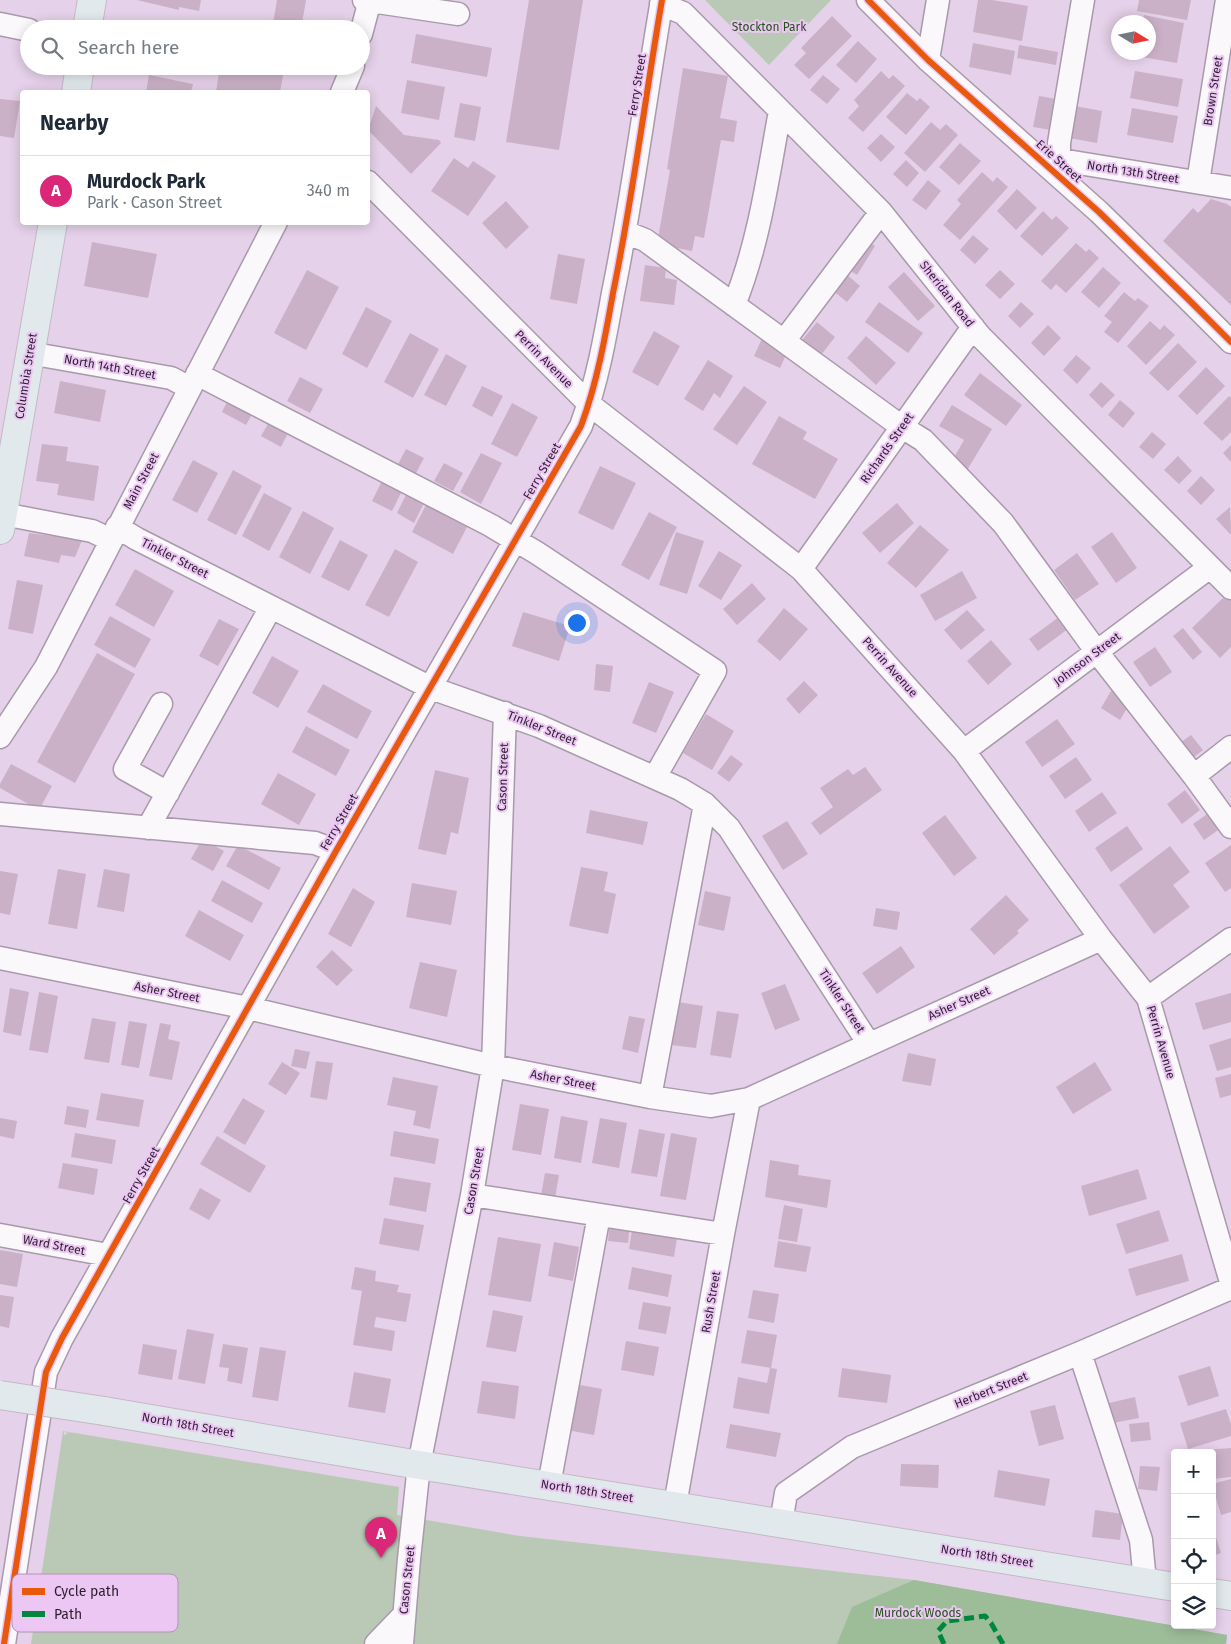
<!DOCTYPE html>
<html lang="en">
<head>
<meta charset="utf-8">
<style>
	:root { --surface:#fff; --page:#f6f6f7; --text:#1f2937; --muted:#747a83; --line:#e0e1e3; --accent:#db2777 }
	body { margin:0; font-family:"Fira Sans",sans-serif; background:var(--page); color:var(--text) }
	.controls { position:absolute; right:15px; bottom:15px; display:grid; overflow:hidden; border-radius:5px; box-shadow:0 2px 12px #0003 }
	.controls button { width:45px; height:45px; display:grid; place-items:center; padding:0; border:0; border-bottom:1px solid var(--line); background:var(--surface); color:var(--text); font:25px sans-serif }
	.compass { position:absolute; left:1111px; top:15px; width:45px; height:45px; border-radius:50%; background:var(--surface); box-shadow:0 2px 12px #0003; rotate:100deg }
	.you { position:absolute; left:576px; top:622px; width:18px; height:18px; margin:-12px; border:4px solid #fff; border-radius:50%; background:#1a73e8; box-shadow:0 0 0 8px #1a73e833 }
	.badge { display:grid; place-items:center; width:32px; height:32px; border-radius:50%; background:var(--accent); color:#fff; font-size:16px; font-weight:700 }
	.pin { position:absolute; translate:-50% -41px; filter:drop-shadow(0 1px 2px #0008) }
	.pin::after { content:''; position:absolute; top:26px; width:18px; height:15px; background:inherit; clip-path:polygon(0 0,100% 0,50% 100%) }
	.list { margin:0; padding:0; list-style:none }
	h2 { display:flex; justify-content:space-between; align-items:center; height:65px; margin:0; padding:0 20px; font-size:21px }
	h2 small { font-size:16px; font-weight:400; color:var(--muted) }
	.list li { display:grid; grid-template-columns:32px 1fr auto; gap:15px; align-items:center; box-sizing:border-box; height:70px; padding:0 20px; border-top:1px solid var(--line) }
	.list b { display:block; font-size:19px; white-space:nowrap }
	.list p { margin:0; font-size:16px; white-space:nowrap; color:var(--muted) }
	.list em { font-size:16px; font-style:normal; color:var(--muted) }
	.icon { flex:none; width:28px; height:28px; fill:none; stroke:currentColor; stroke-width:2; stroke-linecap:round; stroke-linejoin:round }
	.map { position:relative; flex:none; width:1231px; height:1644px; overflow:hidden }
	.search { position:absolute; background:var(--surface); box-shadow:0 2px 12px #0003; left:20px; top:20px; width:350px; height:55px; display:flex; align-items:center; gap:12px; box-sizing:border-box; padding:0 18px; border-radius:28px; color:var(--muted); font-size:19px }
	.panel { position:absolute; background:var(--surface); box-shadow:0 2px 12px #0003; left:20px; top:90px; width:350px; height:135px; border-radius:5px }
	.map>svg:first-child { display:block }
	.green { fill:#b9c9b6 }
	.forest { fill:#9dbc98 }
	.building { fill:#cbb1c7 }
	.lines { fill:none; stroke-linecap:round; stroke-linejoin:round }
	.minor-casing { stroke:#a899ab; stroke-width:25 }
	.major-casing { stroke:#c3b9c5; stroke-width:30 }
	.path { stroke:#ddd7de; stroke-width:3; stroke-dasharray:2.5 4; stroke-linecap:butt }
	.minor { stroke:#fbf8fc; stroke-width:22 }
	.major { stroke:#e2e9ec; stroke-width:28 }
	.major-bridge-casing { stroke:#c3b9c5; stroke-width:30; stroke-linecap:butt }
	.major-bridge { stroke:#e2e9ec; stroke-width:28 }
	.quiet { stroke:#00873e; stroke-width:5; stroke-dasharray:10 5; stroke-linecap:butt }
	.cycleway-casing { stroke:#ecc7f3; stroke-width:9 }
	.cycleway { stroke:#e8590c; stroke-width:6 }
	.labels { text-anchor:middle; stroke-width:4; stroke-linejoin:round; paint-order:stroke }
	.park-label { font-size:12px; fill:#23531a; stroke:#ecc7f3 }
	.street-label { font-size:12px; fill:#2c1e2f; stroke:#ecc7f3 }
	.key { fill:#ecc7f3; stroke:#b294b8; stroke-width:1 }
	.key-label { font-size:14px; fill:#2c1e2f }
</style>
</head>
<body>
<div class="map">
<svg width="1231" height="1644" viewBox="0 0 1231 1644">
	<rect width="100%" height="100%" fill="#e5d1e9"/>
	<path class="green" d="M705,0h126l-62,65z
		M63,1431l336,56 -2,28 123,21 394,44 313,55 -1,9h-1195z"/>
	<path class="forest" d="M914,1580l313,55 -1,9h-389l15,-37z"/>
	<path class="building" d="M137,0h64l-2,11 -20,-4v3z
		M277,0h29l-5,29h-29z
		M529,0h54l-24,150 -53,-8z
		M978,0h14l36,6 -6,35 -49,-9z
		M1139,0h52l-4,20 -50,-9z
		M1144,15l40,8 -7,40 -41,-7 1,-4h11v-30h-6z
		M832,16l20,20 -43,43 -15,-14 12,-12 -5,-5z
		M122,22l38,6 -1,1h-38z
		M416,34l76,14 -5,29 -76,-14z
		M858,41l19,18 -21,24 -20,-18z
		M973,43l42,8 -4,24 -42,-8z
		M1019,45l39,7 -2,13 -39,-7z
		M220,66h43l21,4 -4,22h-64z
		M683,68l45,8 -8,42 17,3 -3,21 -13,-2 -17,98 -9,-2 -3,15 -35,-7 13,-74 -3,-1z
		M881,71l8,8 4,-4 12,11 -42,46 -15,-14 11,-12 -5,-6z
		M1135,71l48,8 -5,28 -48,-9z
		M149,75l44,9 -2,8h-45z
		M823,75l17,14 -13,15 -17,-14z
		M407,80l38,7 -6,33 -38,-7z
		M907,93l10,8 3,-3 10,9 -24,28 -20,-18z
		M1039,96l23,4 -5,31 -24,-4z
		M0,99l20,2 -6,37 -14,-2z
		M460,103l21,4 -6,34 -21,-4z
		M376,106l28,29 35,5 2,3 -30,31 -43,-44z
		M1075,106l27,5 -5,32 -28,-5z
		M1132,108l46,8 -5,27 -46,-8z
		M931,122l9,8 6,-6 12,11 -33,37 -21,-19z
		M881,134l14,13 -14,15 -14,-14z
		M960,143l21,18 -22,24 -20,-18z
		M454,158l14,10 5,-7 23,15 -28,40 -37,-25z
		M906,160l13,13 -12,14 -14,-13z
		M982,172l11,10 4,-5 11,10 -48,53 -17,-15 18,-21 -4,-4z
		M928,180l13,11 -15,19 -14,-10z
		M1017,189l20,19 -21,22 -19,-19z
		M1211,199l16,5 4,3v98l-68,-64 30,-33 5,5z
		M506,201l23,26 -23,22 -24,-26z
		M1043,211l9,9 4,-4 13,12 -27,28 -22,-20z
		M973,235l16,14 -14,15 -15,-14z
		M864,239l11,7 -18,29 -11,-7z
		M92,242l65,12 -9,44 -64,-12z
		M1076,243l10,9 3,-3 10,9 -33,35 -10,-9 -5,6 -10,-9z
		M558,254l27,5 -8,45 -27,-5z
		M645,265l21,3 -1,10 12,2 -3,25 -34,-4z
		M1103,267l18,16 -22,25 -18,-16z
		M307,270l32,17 -33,63 -32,-17z
		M1000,270l15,14 -15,15 -15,-14z
		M904,272l31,34 -17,15 -30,-34z
		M845,273l15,13 -13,16 -15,-12z
		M1124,292l11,9 3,-3 11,8 -31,37 -14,-11 8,-10 -8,-6z
		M879,302l44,31 -15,20 -43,-31z
		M1021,302l13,12 -14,14 -12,-12z
		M366,307l26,14 -25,47 -25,-14z
		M1150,321l10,9 4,-5 11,10 -29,30 -19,-19z
		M817,322l18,15 -14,18 -19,-15z
		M1048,325l13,13 -17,18 -13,-13z
		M654,331l26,15 -22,40 -26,-14z
		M410,333l29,16 -26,49 -29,-16z
		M764,334l26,12 -10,22 -26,-12z
		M866,336l30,27 -20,22 -29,-27z
		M1178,343l19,19 -29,29 -19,-18z
		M446,354l21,12 -21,40 -22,-11z
		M1076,355l15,13 -14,16 -14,-14z
		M708,360l25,16 -13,22 -6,-5 -11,18 -19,-12z
		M1206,367l19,19 -28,29 -19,-19z
		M980,373l42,32 -16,21 -42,-31z
		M300,377l23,12 -13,24 -23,-12z
		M60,381l46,9 -6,32 -46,-9z
		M1101,382l14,13 -13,13 -13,-13z
		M482,386l21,10 -11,21 -20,-11z
		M744,386l23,16 -30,43 -24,-16z
		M230,396l25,13 -9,16 -24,-13z
		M1229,396l2,2v34l-9,9 -19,-18z
		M1120,400l15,13 -12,15 -15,-13z
		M512,403l26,14 -21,40 -26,-13z
		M952,405l40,24 -28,46 -15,-9 15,-26 -25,-14z
		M779,416l28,16 -4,7 35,20 -23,40 -63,-35z
		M272,417l19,10 -10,20 -20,-11z
		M1152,432l14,12 -13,15 -14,-12z
		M42,444l26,3 -2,14 33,5 -5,35 -37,-6 2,-11 -23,-3z
		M1231,445v17l-8,-9z
		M406,449l18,9 -9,17 -18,-9z
		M481,453l21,10 -21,41 -21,-12z
		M1178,456l14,15 -13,13 -15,-14z
		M193,460l25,13 -21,40 -25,-13z
		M444,463l19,10 -10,18 -19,-10z
		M600,466l36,17 -23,47 -35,-17z
		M233,470l29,16 -26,49 -29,-15z
		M1201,476l14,14 -14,15 -14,-14z
		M382,481l20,10 -10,20 -20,-10z
		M409,489l17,10 -12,24 -17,-10z
		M264,493l28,15 -23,43 -27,-15z
		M897,503l17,20 -34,30 -18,-20z
		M426,505l41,22 -14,27 -41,-22z
		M1230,507l1,26 -1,1 -14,-15z
		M303,511l31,17 -24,46 -31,-17z
		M649,512l28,15 -28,53 -28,-15z
		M920,525l29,25 -33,38 -29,-25z
		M54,531l29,7 -8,19 -14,-2 -2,8 -35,-7 5,-23 24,3z
		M676,532l28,9 -17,53 -28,-9z
		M1112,532l25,36 -21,15 -25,-36z
		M340,540l28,15 -19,36 -28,-14z
		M395,549l23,13 -29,55 -24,-12z
		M719,551l23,14 -21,35 -23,-14z
		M1077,553l22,31 -24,16 -21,-30z
		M135,569l39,22 -20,36 -39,-22z
		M962,571l15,27 -42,23 -15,-26z
		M17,580l26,5 -10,49 -25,-5z
		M752,583l14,16 -29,26 -14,-16z
		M1226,595l5,5v47l-11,11 -28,-30z
		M784,608l24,21 -28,32 -23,-20z
		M967,610l18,20 -24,20 -17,-20z
		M523,612l47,14 -11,35 -47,-15z
		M1063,614l9,12 -34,25 -9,-12z
		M110,616l41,23 -16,29 -41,-23z
		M219,619l20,10 -21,37 -19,-10z
		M1183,628l19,24 -9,8 -20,-24z
		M991,640l21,24 -24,21 -21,-24z
		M1155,647l17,25 -22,15 -17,-25z
		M97,653l38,21 -60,109 -38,-21z
		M272,656l27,15 -21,37 -26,-15z
		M596,664l17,2 -3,26 -16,-2z
		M804,681l14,14 -19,19 -13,-15z
		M649,682l25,10 -18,41 -24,-10z
		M323,684l49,27 -15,28 -50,-27z
		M1111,691l19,12 -10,17 -19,-12z
		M706,714l28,17 -22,39 -29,-17z
		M1057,719l18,25 -33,23 -17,-25z
		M306,726l44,24 -14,26 -44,-24z
		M1191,735l12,15 -14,11 -12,-16z
		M731,755l12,9 -14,18 -12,-9z
		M1076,757l16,23 -27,19 -16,-23z
		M11,764l41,22 -13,24 -39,-22v-4z
		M865,767l17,23 -62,45 -9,-12 22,-16 -13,-19 28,-19 5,6z
		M435,770l34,8 -11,56 -7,-2 -5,23 -28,-6z
		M278,773l38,21 -17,31 -38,-21z
		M1185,790l15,20 -18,14 -15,-20z
		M1102,792l15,21 -28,19 -14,-21z
		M590,810l58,12 -5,23 -57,-12z
		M1210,812l11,16 -17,12 -11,-16z
		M945,815l32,43 -23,18 -32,-43z
		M787,821l21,33 -25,16 -21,-34z
		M1127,826l16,23 -32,23 -16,-24z
		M202,839l22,12 -11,20 -22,-12z
		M238,845l43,23 -12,22 -43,-24z
		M1231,845v43l-6,4 -20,-29z
		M1170,846l20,26 -17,13 17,22 -36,27 -35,-49z
		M581,867l27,5 -4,19 12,3 -8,40 -39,-8z
		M58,869l28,5 -9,55 -29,-5z
		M104,869l26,5 -6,38 -27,-5z
		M0,871l18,3 -8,41 -10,-2z
		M222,880l41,23 -11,20 -41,-22z
		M412,883l45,8 -6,34 -45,-8z
		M353,888l22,14 -24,45 -23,-13z
		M705,891l26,6 -7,34 -26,-6z
		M1006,895l23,25 -12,11 2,2 -25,22 -24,-26z
		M876,908l24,4 -3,18 -24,-4z
		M199,910l45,25 -14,26 -45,-25z
		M901,946l14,21 -38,27 -15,-21z
		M332,950l21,20 -16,16 -21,-19z
		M420,962l37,8 -10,47 -38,-9z
		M785,984l15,36 -25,10 -14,-37z
		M10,988l19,4 -8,44 -18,-4z
		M39,992l19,4 -10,57 -19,-3z
		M1231,993v29l-28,8 -8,-27z
		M678,1002l25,4 -7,42 -25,-3z
		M717,1011l22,3 -8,44 -21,-3z
		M629,1016l16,3 -7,34 -16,-4z
		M92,1018l24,4 -7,41 -25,-4z
		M129,1021l18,3 -8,44 -18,-3z
		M160,1023l11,2 -3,14 12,3 -8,38 -23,-4z
		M1231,1038v29l-14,4 -8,-26z
		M295,1049l15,3 -4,17 -15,-3z
		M908,1053l28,6 -5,27 -29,-5z
		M316,1061l17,2 -6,37 -17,-3z
		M282,1062l18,11 -14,22 -18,-11z
		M1095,1062l17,28 -39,24 -17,-27z
		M1231,1074v21l-11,3 -5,-20z
		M393,1077l45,9 -8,43 -17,-4 3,-14 -29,-6z
		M101,1093l43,7 -5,27 -43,-7z
		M243,1098l22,13 -20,34 -22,-13z
		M520,1104l29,5 -8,46 -29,-5z
		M67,1106l22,4 -3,18 -22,-4z
		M561,1116l27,5 -7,42 -27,-5z
		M0,1118l17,3 -3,18 -14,-3z
		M600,1118l27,5 -8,45 -27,-5z
		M639,1129l26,5 -8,43 -26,-4z
		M394,1131l45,8 -4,25 -45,-8z
		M75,1133l41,7 -4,24 -41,-7z
		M671,1133l26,5 -11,62 -26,-4z
		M217,1136l49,30 -16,27 -50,-29z
		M770,1160l29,5 -1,10 33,5 -4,28 -62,-11z
		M63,1163l35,6 -4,26 -36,-7z
		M1138,1169l9,30 -58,17 -8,-30z
		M545,1173l14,2 -4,23 -14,-3z
		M394,1177l37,6 -5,29 -37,-7z
		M200,1188l21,12 -12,20 -20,-11z
		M784,1205l19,4 -6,33 -19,-3z
		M1159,1210l10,31 -43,13 -10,-30z
		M384,1218l40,7 -5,26 -40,-7z
		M610,1222l20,2 -2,19 -20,-2z
		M633,1224l45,8 -4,25 -45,-8z
		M498,1237l43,7 -10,58 -43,-7z
		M778,1241l33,6 -5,25 -32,-5z
		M554,1242l25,5 -6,34 -25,-5z
		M0,1250l23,4 -6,33 -17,-3z
		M1182,1254l7,27 -53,15 -8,-27z
		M355,1267l21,4 -1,10 24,4 -2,7 14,2 -5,28 -30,-5 -2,10 21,4 -3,20 -39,-6 9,-54 -11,-2z
		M632,1267l40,8 -4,22 -40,-8z
		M753,1290l26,4 -5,29 -26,-5z
		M0,1295l14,2 -5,31 -9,-2z
		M643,1302l28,5 -5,27 -28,-5z
		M493,1310l30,6 -7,36 -30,-5z
		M187,1329l27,5 -9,50 -27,-5z
		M747,1330l30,5 -6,33 -30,-5z
		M626,1341l33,6 -5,29 -33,-6z
		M143,1344l34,6 -5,30 -34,-6z
		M223,1344l25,4 -6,36 -15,-3 2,-13 -10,-1z
		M260,1347l26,4 -8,50 -26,-4z
		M1210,1366l9,30 -31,10 -10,-30z
		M770,1368l7,1 -8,45 -36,-6 5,-31 29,6z
		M842,1368l49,7 -4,28 -49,-6z
		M354,1372l37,7 -6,34 -37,-6z
		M482,1381l37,5 -4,33 -38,-6z
		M575,1384l27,5 -8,46 -27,-5z
		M1135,1397l4,21 -26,5 -4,-20z
		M1055,1405l9,34 -25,7 -9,-35z
		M1226,1409l5,15v12l-43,13 -8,-26z
		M1149,1422l2,18 -20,2 -2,-18z
		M730,1424l51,9 -5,24 -50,-9z
		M1231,1448v29l-19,2v-26h-21v-2z
		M901,1464l38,1 -1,23 -38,-2z
		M1140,1466l20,1 -3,24 -19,-2z
		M998,1470l52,9 -5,27 -51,-9z
		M1231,1479v33l-10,3 -9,-31z
		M1095,1510l28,4 -3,26 -28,-3z
		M1215,1534l6,19 -9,3v-21z"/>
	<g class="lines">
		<g class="minor-casing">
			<path id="minor" d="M364,0l94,14
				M868,0l60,60 171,152 89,87 43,43
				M661,4l22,9 198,199 99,124 251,252
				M0,24l29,6
				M361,34l9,-34
				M928,60l10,-60
				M342,92l11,-26
				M1036,156l195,32
				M1059,159v-16l24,-143
				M368,182l221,222 212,165 163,182 137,188 47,59 83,284
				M1198,182l29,-182
				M625,232l20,8 257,187 21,13 80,83 94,129 97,124 37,51
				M734,305c25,-62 34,-128 46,-194
				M784,341l97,-129
				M29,353l142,25 19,10
				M197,374l293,151 47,28 178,118 -60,106
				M3,514l89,17 19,9
				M117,527l20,12 294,149 108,38 141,63 25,15 24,24 140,216
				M801,569l172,-242
				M161,704l-36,65 43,24
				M0,737l46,-70 230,-445
				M964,751l246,-184
				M1194,776l37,-29
				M0,814l315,29 21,8
				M148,828l123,-221
				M0,958l248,50 245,58 157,31 61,9 38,-7 352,-160
				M1148,998l83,-59
				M650,1097l55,-293
				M472,1195l251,39
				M0,1235l108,20
				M1080,1353l61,187 4,42
				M549,1485l50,-270
				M675,1505l48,-271 26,-135
				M781,1523l5,-30 66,-46 228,-94 151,-65
				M4,1644l42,-272 16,-34 274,-487 245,-425c16,-43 24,-88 32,-133 20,-97 32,-195 49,-293
				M376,1644l27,-28
				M402,1644l7,-85 10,-94 53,-270 21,-129 12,-353"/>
		</g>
		<g class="major-casing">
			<path id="major" d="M87,29l5,-29
				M76,92l4,-26
				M0,530l53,-308
				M104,1411l315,54 756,122
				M1212,1593l19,3"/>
		</g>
		<path class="path" d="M994,321l93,-93
			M64,1433l5,1v-5"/>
		<use href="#minor" class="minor"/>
		<use href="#major" class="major"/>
		<g class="major-bridge-casing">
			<path id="major-bridge" d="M0,1395l104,16"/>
		</g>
		<use href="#major-bridge" class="major-bridge"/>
		<path class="quiet" d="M944,1644l-6,-13 9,-10 38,-5 6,7 12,21"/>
		<g class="cycleway-casing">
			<path id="cycleway" d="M868,0l60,60 171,152 89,87 43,43
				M4,1644l42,-272 16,-34 274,-487 245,-425c16,-43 24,-88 32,-133 20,-97 32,-195 49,-293"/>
		</g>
		<use href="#cycleway" class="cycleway"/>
	</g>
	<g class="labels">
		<g class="park-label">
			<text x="769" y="31">Stockton Park</text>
			<text x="918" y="1617">Murdock Woods</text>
		</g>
		<g class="street-label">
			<text transform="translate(637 85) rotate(-81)" y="4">Ferry Street</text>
			<text transform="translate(1213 91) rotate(-81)" y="4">Brown Street</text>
			<text transform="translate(1059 161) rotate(42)" y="4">Erie Street</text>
			<text transform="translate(1133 172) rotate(9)" y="4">North 13th Street</text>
			<text transform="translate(947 294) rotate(52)" y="4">Sheridan Road</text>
			<text transform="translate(544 359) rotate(45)" y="4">Perrin Avenue</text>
			<text transform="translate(110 367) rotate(10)" y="4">North 14th Street</text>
			<text transform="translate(26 376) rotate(-81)" y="4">Columbia Street</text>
			<text transform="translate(887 448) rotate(-55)" y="4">Richards Street</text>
			<text transform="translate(542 471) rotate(-60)" y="4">Ferry Street</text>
			<text transform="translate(141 481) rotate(-62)" y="4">Main Street</text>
			<text transform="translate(175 558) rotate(27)" y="4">Tinkler Street</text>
			<text transform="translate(1087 659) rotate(-37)" y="4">Johnson Street</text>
			<text transform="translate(890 667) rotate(48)" y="4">Perrin Avenue</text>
			<text transform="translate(542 728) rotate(22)" y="4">Tinkler Street</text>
			<text transform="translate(503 777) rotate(-88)" y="4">Cason Street</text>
			<text transform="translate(339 822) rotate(-60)" y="4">Ferry Street</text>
			<text transform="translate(167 992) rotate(11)" y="4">Asher Street</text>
			<text transform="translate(842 1001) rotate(57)" y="4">Tinkler Street</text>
			<text transform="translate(959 1003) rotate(-24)" y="4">Asher Street</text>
			<text transform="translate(1161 1042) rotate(74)" y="4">Perrin Avenue</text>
			<text transform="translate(563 1080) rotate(11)" y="4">Asher Street</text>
			<text transform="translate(141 1175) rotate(-61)" y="4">Ferry Street</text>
			<text transform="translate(474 1181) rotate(-80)" y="4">Cason Street</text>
			<text transform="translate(54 1245) rotate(11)" y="4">Ward Street</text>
			<text transform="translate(711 1302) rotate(-80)" y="4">Rush Street</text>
			<text transform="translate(991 1390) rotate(-22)" y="4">Herbert Street</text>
			<text transform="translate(188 1425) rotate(10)" y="4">North 18th Street</text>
			<text transform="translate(587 1491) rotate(9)" y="4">North 18th Street</text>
			<text transform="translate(987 1556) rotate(9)" y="4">North 18th Street</text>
			<text transform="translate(407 1580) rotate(-84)" y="4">Cason Street</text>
		</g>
	</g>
	<rect x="12" y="1574" width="166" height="58" rx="8" class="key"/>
	<rect x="22" y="1588" width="23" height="7" fill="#e8590c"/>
	<rect x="22" y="1611" width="23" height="6" fill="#00873e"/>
	<g class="key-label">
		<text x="54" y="1596">Cycle path</text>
		<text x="54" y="1619">Path</text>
	</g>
</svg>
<div class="controls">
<button>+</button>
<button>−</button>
<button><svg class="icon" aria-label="locate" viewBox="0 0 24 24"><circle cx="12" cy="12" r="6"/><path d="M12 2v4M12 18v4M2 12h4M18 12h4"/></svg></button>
<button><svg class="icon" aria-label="layers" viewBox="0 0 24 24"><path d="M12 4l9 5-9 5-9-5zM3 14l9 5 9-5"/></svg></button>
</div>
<svg class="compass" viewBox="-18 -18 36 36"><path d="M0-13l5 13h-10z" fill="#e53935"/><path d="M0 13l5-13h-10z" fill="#747a83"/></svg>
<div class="you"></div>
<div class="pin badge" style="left:381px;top:1558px">A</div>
<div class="search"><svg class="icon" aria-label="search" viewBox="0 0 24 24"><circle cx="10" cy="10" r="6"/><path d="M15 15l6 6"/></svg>Search here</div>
<section class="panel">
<h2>Nearby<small></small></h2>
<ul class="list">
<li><span class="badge">A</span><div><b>Murdock Park</b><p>Park · Cason Street</p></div><em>340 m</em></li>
</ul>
</section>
</div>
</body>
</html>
